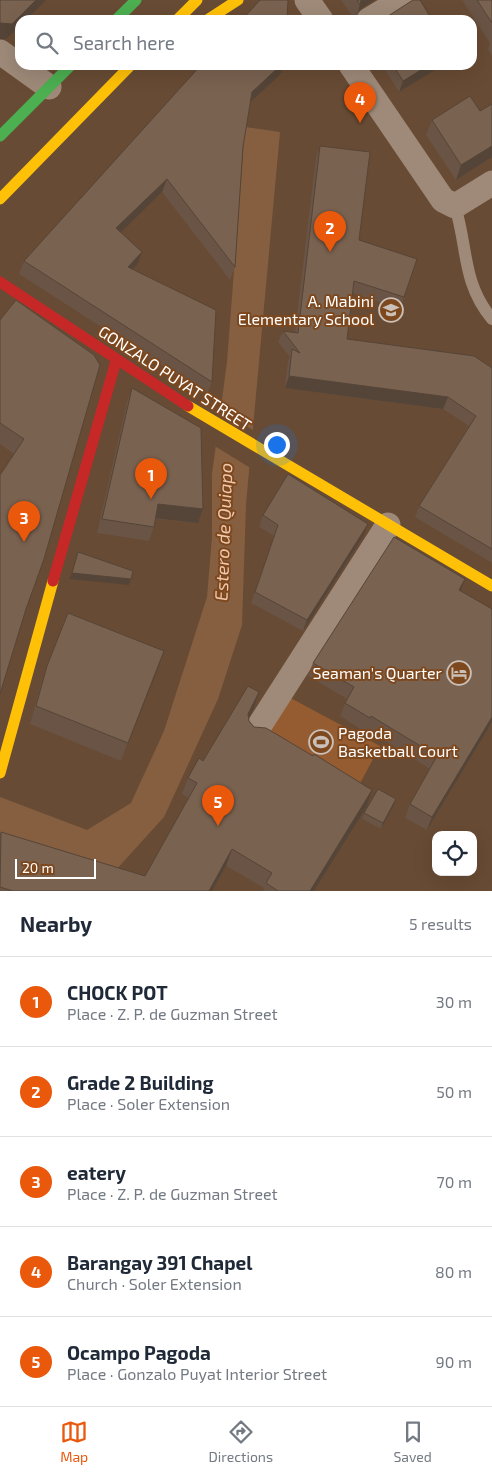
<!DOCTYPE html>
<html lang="en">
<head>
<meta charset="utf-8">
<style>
	:root { --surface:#fff; --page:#f6f6f7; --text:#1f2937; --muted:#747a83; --line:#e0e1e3; --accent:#ea580c }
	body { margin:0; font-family:"Exo 2",sans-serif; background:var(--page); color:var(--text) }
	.controls { position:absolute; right:15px; bottom:15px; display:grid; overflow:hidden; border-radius:10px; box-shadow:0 5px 20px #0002 }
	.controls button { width:45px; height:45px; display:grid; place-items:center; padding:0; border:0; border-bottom:1px solid var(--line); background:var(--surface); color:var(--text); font:25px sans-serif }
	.scale { position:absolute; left:15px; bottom:12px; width:81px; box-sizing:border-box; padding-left:5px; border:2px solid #fff; border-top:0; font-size:14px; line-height:18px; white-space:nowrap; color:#fff; -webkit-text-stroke:4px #7e481e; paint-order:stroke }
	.you { position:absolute; left:276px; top:444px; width:18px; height:18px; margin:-12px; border:4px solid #fff; border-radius:50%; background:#1a73e8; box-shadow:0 0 0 8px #1a73e833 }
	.badge { display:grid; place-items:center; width:32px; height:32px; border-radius:50%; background:var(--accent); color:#fff; font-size:16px; font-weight:700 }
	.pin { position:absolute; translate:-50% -41px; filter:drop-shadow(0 1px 2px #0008) }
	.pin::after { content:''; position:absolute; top:26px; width:18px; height:15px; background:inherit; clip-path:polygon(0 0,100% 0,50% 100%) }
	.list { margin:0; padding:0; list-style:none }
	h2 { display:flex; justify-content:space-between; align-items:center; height:65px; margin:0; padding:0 20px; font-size:21px }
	h2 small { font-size:16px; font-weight:400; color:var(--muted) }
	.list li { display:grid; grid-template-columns:32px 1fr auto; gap:15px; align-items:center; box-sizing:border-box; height:90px; padding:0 20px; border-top:1px solid var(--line) }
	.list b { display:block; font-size:19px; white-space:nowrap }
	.list p { margin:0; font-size:16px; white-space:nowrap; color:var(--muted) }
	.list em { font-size:16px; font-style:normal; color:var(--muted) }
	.icon { flex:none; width:28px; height:28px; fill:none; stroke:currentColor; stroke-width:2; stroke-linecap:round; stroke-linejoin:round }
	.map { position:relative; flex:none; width:492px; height:891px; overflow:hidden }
	.search { position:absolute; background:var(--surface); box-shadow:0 5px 20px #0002; left:15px; right:15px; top:15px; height:55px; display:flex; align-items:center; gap:12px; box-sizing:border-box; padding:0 18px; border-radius:15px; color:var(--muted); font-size:19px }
	.sheet { height:515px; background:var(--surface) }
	nav { display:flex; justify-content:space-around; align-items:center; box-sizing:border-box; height:70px; border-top:1px solid var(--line); background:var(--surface); font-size:14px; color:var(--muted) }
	nav a { display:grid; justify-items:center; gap:2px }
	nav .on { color:var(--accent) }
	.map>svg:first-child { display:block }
	.green { fill:#965c31 }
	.water { fill:#865f41 }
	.pier { fill:#684b34 }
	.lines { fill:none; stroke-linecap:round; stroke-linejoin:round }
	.lane { stroke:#9f8a79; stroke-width:12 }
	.street { stroke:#9f8a79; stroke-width:25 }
	.fast { stroke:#4caf50; stroke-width:11 }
	.slow { stroke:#ffc107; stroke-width:11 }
	.jam { stroke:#c62828; stroke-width:11 }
	.wall { fill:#695445 }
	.shaded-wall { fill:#554538 }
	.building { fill:#7a6250; stroke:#554538 }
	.labels { text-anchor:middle; stroke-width:4; stroke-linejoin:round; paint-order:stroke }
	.poi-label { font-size:16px; fill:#fff; stroke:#7e481e; text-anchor:end }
	.street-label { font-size:16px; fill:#fff; stroke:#7e481e }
	.water-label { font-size:18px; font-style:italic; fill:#f0c8ac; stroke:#7e481e }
</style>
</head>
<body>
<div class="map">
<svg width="492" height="891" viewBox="0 0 492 891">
	<rect width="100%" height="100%" fill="#684b34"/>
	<path class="green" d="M285,695l95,51 -23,43 -95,-50z"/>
	<path class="water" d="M245,127l35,5 -34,372 -4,121 -24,74 -54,118 -49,54 -115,-28v-46l87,33 44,-27 33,-72 43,-134 5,-60v-63l15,-112z"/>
	<path class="pier" d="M218,408l38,24 -4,37 -39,-24z"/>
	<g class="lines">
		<path class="lane" d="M455,206c13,42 7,77 37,113"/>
		<path class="street" d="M307,0l14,20
			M369,20l33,-20
			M0,52l49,35
			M351,65l92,135 12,6 37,-23
			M256,731l132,-206"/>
		<path class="fast" d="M116,20l20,-20
			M0,136l71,-71"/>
		<path class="slow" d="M177,20l20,-20
			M207,20l31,-20
			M0,199l131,-134
			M188,406l304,180
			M0,773l53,-192"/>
		<path class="jam" d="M0,282l188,124
			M53,581l63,-220"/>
	</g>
	<path class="wall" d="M341,0h34l-13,8 -4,4 -3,8z
		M462,0h30v56l-4,-7 2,-6z
		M201,65h83l-4,10 -30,27 -7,45 -8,120 -5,13 -68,-88 -41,40 16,33 -4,4 79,113 -5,13 -188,-121 5,-13z
		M382,65h61l-44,27z
		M492,104v53l-36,23 -30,-45 6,-15 48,-9z
		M320,146l39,94 45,57 -4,12 -47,-16 -6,46 145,29v195l-77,-46 4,-11 50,-80 -26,-17 -158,-21 3,-27 2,-4 -12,-15 5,-11 12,1 21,-175z
		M0,320l94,35 -69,256 -11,-157 -14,-10z
		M132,388l71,121 -5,14 -42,-4 -2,8 -5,14 -52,-8 30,-131z
		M263,515l101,20 -61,96 -52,-28 23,-67 -15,-9z
		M461,591l31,131 -65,108 -22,-12 5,-14 20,-35 -64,-40 -1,3 -25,-16 5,-13 2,-4 -39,-23 5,-13z
		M164,651l-43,110 -91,-37 11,-40 6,-18z
		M259,692l-5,16 -6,10 1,3 5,6 59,29 59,34 -5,16 -53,85h-51l1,-3 -38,-22 -14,25h-212v-58l145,43 44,-78 -7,-4 6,-16 15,-17z
		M394,805l-13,24 -19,-10 2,-6z"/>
	<path class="shaded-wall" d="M36,0h10l-20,20h-6v6l-14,13h-6v-16z
		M361,0h14l-13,8 -4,4z
		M281,65h3l-4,10 -33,30 5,-13z
		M429,65h14l-44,27 4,-11z
		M492,146v11l-36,23 5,-15z
		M167,179l-5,13 -50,49 4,-13z
		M142,252l-5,13 -14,15 5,-13z
		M289,376l159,21 -5,12 -158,-21z
		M158,504l45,5 -5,14 -45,-5z
		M368,524l-4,11 -61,96 4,-11z
		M72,573l59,6 -2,6 -60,-6z
		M465,579l-5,13 -1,-2z
		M164,651l-6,18 -37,92 7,-18z
		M259,692l-5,16 -12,22 6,-16z
		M492,717v5l-65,108 5,-13z
		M372,790l-5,16 -53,85h-4z
		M396,799l-2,6 -13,24 2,-6z
		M232,849l-6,17 -14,25h-3z"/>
	<path class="building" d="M0,0h36l-24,24 -12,-1z
		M260,0h28l-1,20h-45z
		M357,0h4l-1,5z
		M413,0h7l12,20h-50z
		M477,0h15v23z
		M201,65h80l-29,27 -9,55 -8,120 -68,-88 -51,49 26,24 -14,15 88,43 -4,72 -188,-121z
		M393,65h36l-26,16z
		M470,96l10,15 12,-7v42l-31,19 -29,-45z
		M320,146l50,6 -11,88 58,19 -13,38 -50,-16 -7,58 127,17 18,12v181l-73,-43 57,-90 -28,-19 -159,-21 3,-27 8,4 -17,-22 15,2z
		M16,300l78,55 6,10 -56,194 -18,50 -26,85v-219l24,-36 -24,-16v-103z
		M132,388l69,40 2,81 -45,-5 -4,23 -52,-8z
		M288,474l80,50 -61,96 -52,-28 23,-67 -15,-10z
		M394,537l71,42 -6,11 33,19v108l-60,100 -22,-13 27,-48 -66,-40 -1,2 -25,-15 9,-16 -41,-24z
		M78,552l55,19 -2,8 -59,-6z
		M68,613l96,38 -36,92 -92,-37 11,-40z
		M248,686l11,6 -11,22 1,7 5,6 12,1 47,28 1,-2 58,36 -62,101h-32l-12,-8 6,-10 -40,-24 -23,42h-196l-13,-4 1,-55 144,44 52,-93 -9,-5 11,-20 4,3z
		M378,789l18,10 -13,24 -19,-10z"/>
	<defs>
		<g id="school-ring" transform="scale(1.25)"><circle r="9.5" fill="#7e481e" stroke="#cac0b8" stroke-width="1.5"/><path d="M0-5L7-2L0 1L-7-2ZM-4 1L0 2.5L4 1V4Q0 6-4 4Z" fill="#cac0b8"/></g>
		<g id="hotel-ring" transform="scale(1.25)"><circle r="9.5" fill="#7e481e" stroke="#cac0b8" stroke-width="1.5"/><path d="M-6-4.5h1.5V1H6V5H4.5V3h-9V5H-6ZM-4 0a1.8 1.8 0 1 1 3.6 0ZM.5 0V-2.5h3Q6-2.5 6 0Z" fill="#cac0b8"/></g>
		<g id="stadium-ring" transform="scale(1.25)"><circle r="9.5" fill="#7e481e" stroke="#cac0b8" stroke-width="1.5"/><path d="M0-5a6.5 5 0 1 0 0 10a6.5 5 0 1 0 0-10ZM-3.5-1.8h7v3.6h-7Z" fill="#cac0b8"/></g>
	</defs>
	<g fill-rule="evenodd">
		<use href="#school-ring" x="391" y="310"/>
		<use href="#hotel-ring" x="459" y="673"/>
		<use href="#stadium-ring" x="321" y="742"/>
	</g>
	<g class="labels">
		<g class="poi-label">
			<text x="374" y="307">A. Mabini<tspan x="374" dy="18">Elementary School</tspan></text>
			<text x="442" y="679">Seaman's Quarter</text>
			<text x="338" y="739" text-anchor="start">Pagoda<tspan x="338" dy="18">Basketball Court</tspan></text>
		</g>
		<g class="street-label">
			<text transform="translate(175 378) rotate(33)" y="6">GONZALO PUYAT STREET</text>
		</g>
		<g class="water-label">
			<text transform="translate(224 532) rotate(-88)" y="6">Estero de Quiapo</text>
		</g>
	</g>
</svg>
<div class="controls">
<button><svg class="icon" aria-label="locate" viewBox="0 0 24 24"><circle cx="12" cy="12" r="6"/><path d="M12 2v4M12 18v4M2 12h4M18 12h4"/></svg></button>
</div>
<div class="scale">20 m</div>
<div class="you"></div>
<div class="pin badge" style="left:151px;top:499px">1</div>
<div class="pin badge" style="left:330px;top:252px">2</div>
<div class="pin badge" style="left:24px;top:542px">3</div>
<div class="pin badge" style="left:360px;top:123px">4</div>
<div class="pin badge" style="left:218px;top:826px">5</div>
<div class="search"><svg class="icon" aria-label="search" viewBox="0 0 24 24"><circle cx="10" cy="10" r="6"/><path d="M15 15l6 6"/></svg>Search here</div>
</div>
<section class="sheet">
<h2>Nearby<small>5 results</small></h2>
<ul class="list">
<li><span class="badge">1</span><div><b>CHOCK POT</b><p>Place · Z. P. de Guzman Street</p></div><em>30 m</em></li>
<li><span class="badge">2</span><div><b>Grade 2 Building</b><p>Place · Soler Extension</p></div><em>50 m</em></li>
<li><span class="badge">3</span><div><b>eatery</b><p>Place · Z. P. de Guzman Street</p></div><em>70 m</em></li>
<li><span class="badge">4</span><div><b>Barangay 391 Chapel</b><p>Church · Soler Extension</p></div><em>80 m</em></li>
<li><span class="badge">5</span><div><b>Ocampo Pagoda</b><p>Place · Gonzalo Puyat Interior Street</p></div><em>90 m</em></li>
</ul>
</section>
<nav>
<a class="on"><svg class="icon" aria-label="map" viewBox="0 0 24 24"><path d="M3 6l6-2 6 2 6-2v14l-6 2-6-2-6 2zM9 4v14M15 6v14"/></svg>Map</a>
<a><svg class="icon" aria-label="directions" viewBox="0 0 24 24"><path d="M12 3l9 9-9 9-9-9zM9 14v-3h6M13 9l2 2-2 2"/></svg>Directions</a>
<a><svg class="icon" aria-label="saved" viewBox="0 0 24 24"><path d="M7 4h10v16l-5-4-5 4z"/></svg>Saved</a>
</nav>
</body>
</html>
